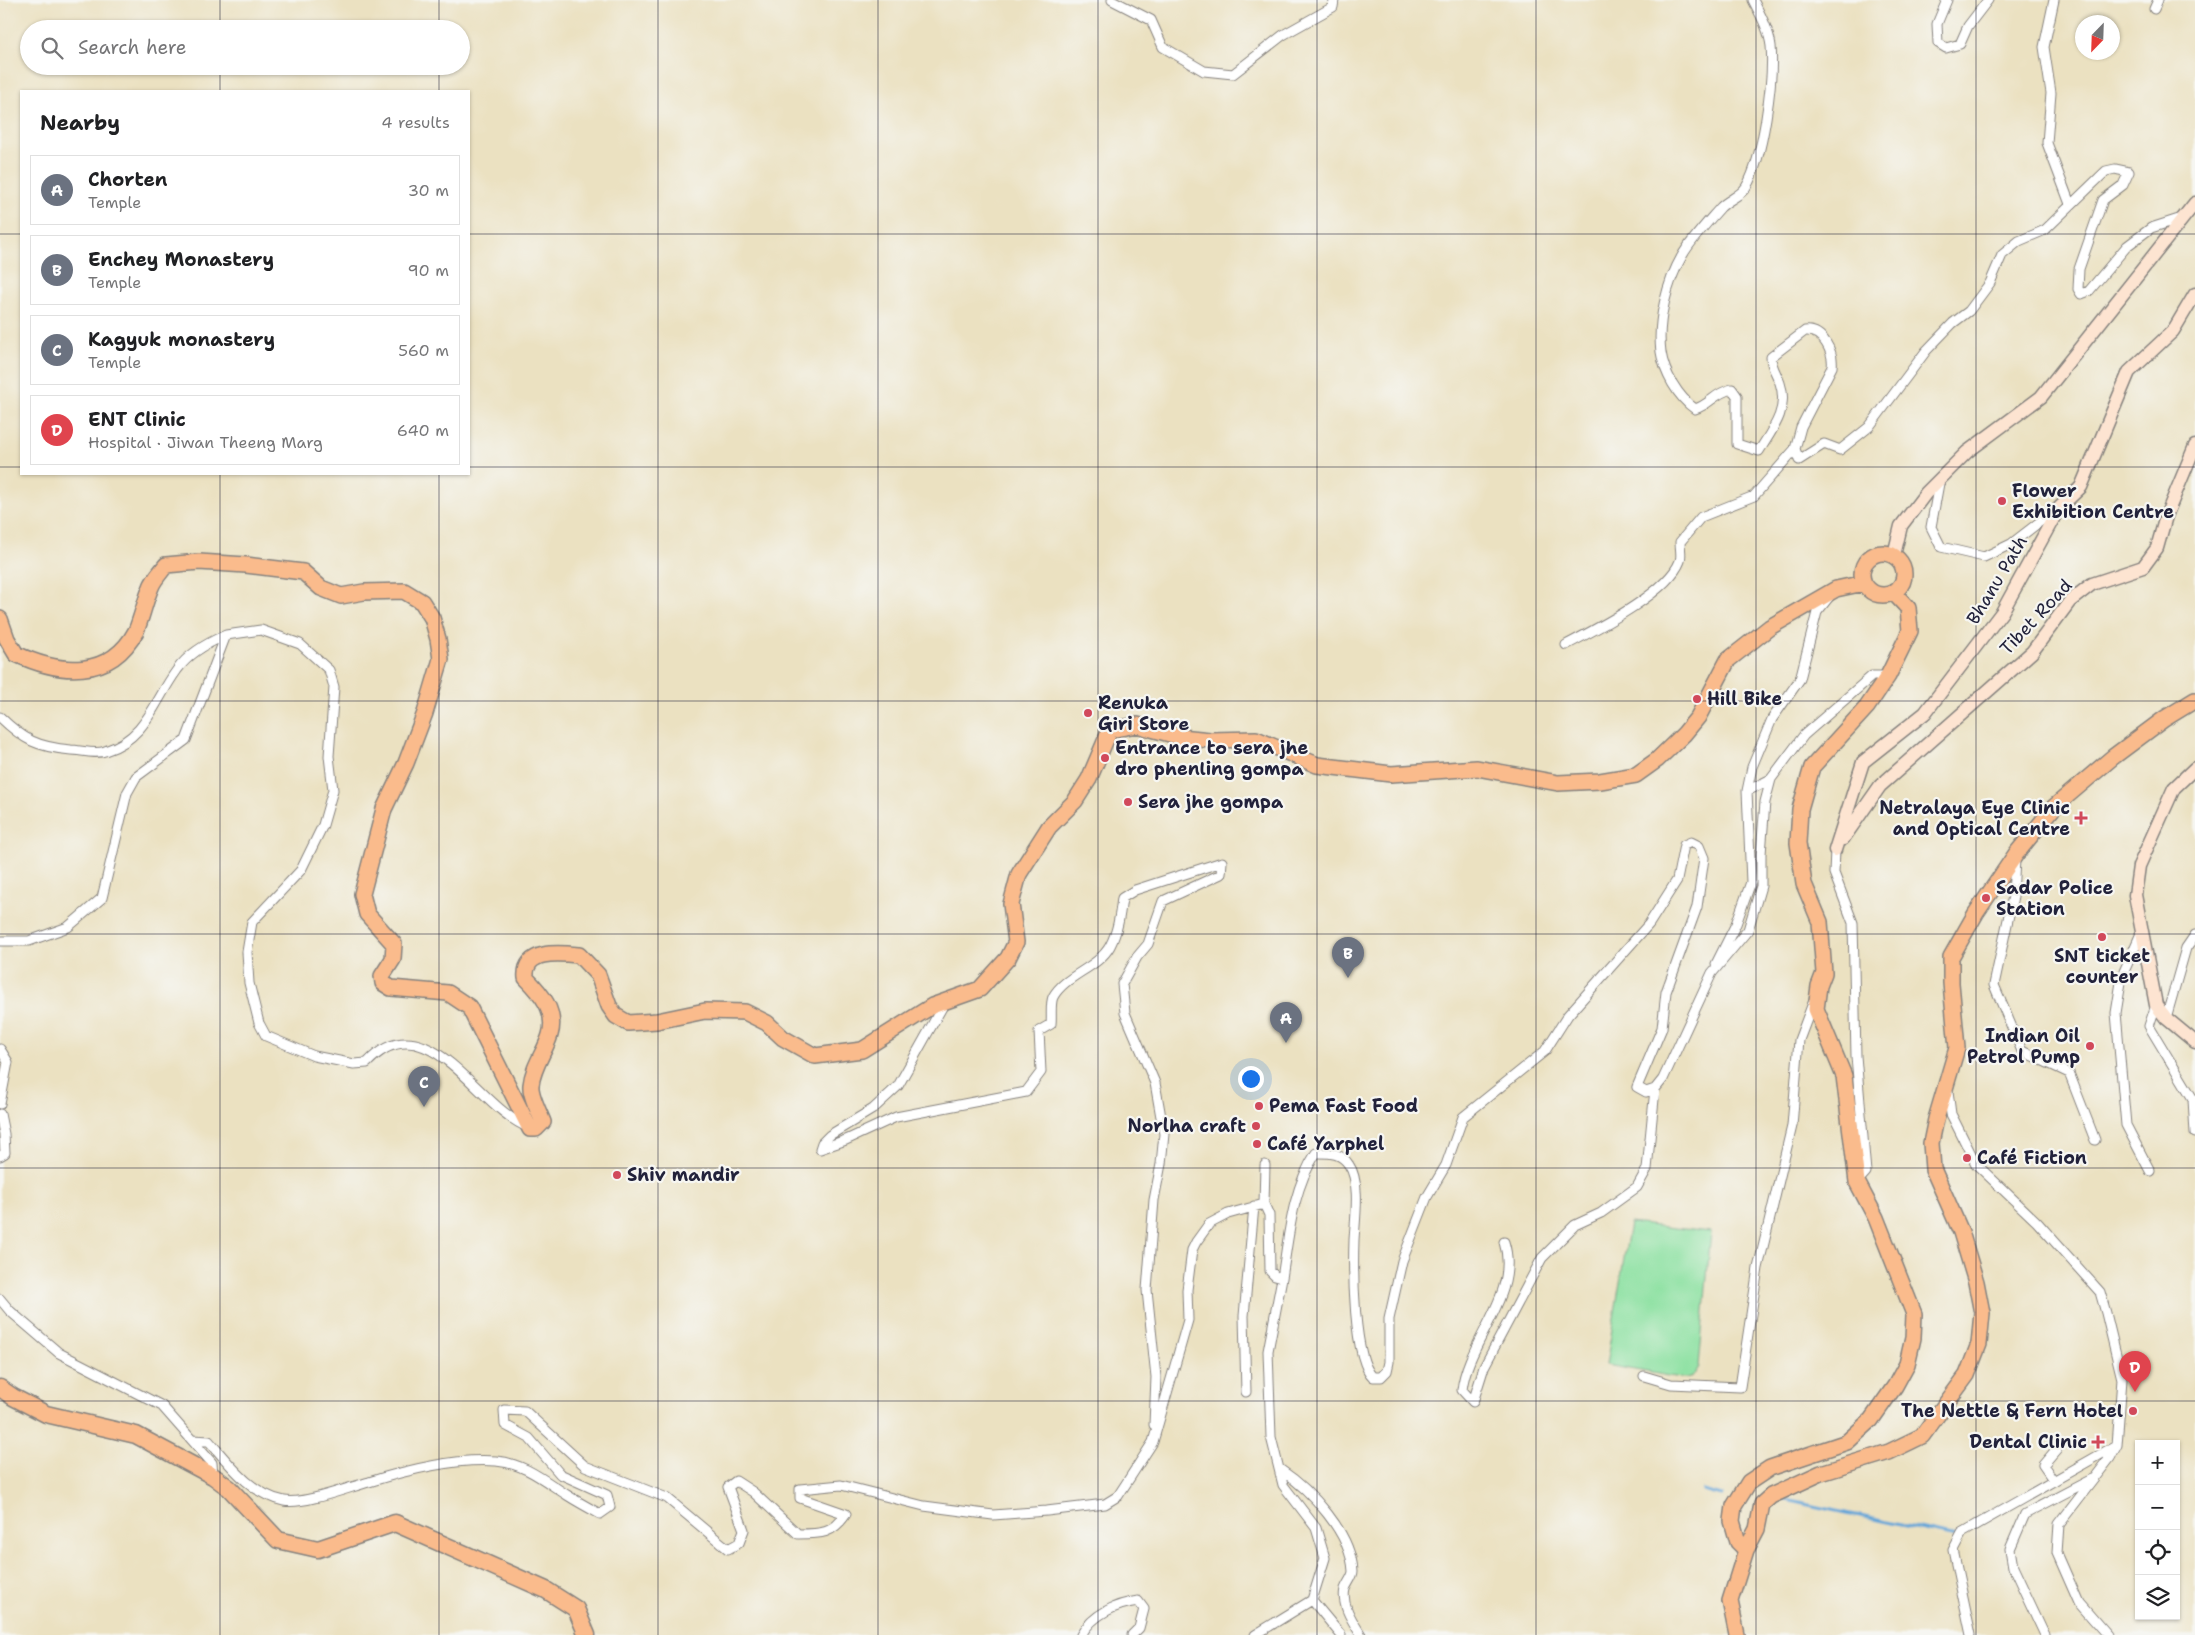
<!DOCTYPE html>
<html lang="en">
<head>
<meta charset="utf-8">
<style>
	:root { --surface:#fff; --page:#f6f6f6; --text:#202124; --muted:#757577; --line:#e0e0e0; --accent:#1a73e8 }
	body { margin:0; font-family:"Shantell Sans",sans-serif; background:var(--page); color:var(--text) }
	.controls { position:absolute; right:15px; bottom:15px; display:grid; overflow:hidden; border-radius:0px; box-shadow:0 1px 4px #0004 }
	.controls button { width:45px; height:45px; display:grid; place-items:center; padding:0; border:0; border-bottom:1px solid var(--line); background:var(--surface); color:var(--text); font:25px sans-serif }
	.compass { position:absolute; left:2075px; top:15px; width:45px; height:45px; border-radius:50%; background:var(--surface); box-shadow:0 1px 4px #0004; rotate:203deg }
	.you { position:absolute; left:1250px; top:1078px; width:18px; height:18px; margin:-12px; border:4px solid #fff; border-radius:50%; background:#1a73e8; box-shadow:0 0 0 8px #1a73e833 }
	.badge { display:grid; place-items:center; width:32px; height:32px; border-radius:50%; background:var(--accent); color:#fff; font-size:16px; font-weight:700 }
	.pin { position:absolute; translate:-50% -41px; filter:drop-shadow(0 1px 2px #0008) }
	.pin::after { content:''; position:absolute; top:26px; width:18px; height:15px; background:inherit; clip-path:polygon(0 0,100% 0,50% 100%) }
	.list { margin:0; padding:0; list-style:none }
	h2 { display:flex; justify-content:space-between; align-items:center; height:65px; margin:0; padding:0 20px; font-size:21px }
	h2 small { font-size:16px; font-weight:400; color:var(--muted) }
	.list li { display:grid; grid-template-columns:32px 1fr auto; gap:15px; align-items:center; box-sizing:border-box; height:70px; margin:0 10px 10px; padding:0 10px; border:1px solid var(--line); border-radius:0px }
	.list b { display:block; font-size:19px; white-space:nowrap }
	.list p { margin:0; font-size:16px; white-space:nowrap; color:var(--muted) }
	.list em { font-size:16px; font-style:normal; color:var(--muted) }
	.icon { flex:none; width:28px; height:28px; fill:none; stroke:currentColor; stroke-width:2; stroke-linecap:round; stroke-linejoin:round }
	.map { position:relative; flex:none; width:2195px; height:1635px; overflow:hidden }
	.search { position:absolute; background:var(--surface); box-shadow:0 1px 4px #0004; left:20px; top:20px; width:450px; height:55px; display:flex; align-items:center; gap:12px; box-sizing:border-box; padding:0 18px; border-radius:28px; color:var(--muted); font-size:19px }
	.panel { position:absolute; background:var(--surface); box-shadow:0 1px 4px #0004; left:20px; top:90px; width:450px; height:385px; border-radius:0px }
	.map>svg:first-child { display:block }
	.green { fill:#8de1a2; stroke:#58826e }
	.lines { fill:none; stroke-linecap:round; stroke-linejoin:round }
	.stream { stroke:#65a6d8; stroke-width:3 }
	.street-casing { stroke:#86827e; stroke-width:11 }
	.secondary-casing { stroke:#86827e; stroke-width:15 }
	.primary-casing { stroke:#86827e; stroke-width:18 }
	.highway-casing { stroke:#86827e; stroke-width:19 }
	.street { stroke:#fff; stroke-width:9 }
	.secondary { stroke:#fde4d1; stroke-width:12 }
	.primary { stroke:#fabb8c; stroke-width:15 }
	.highway { stroke:#fabb8c; stroke-width:16 }
	.grid { fill:none; stroke:#22223b; stroke-width:1; stroke-opacity:0.55 }
	.poi-dot { fill:#d1495b; stroke:#f6f6f2; stroke-width:2 }
	.labels { text-anchor:middle; stroke-width:4.5; stroke-linejoin:round; paint-order:stroke }
	.poi-label { font-size:18px; font-weight:bold; fill:#22223b; stroke:#f6f6f2; text-anchor:start }
	.street-label { font-size:18px; fill:#22223b; stroke:#f6f6f2 }
</style>
</head>
<body>
<div class="map">
<svg width="2195" height="1635" viewBox="0 0 2195 1635">
	<rect width="100%" height="100%" fill="#f6f6f2"/>
	<filter id="ink" filterUnits="userSpaceOnUse"><feTurbulence type="fractalNoise" baseFrequency=".02" numOctaves="2"/><feDisplacementMap in="SourceGraphic" scale="10" xChannelSelector="R" yChannelSelector="G"/><feConvolveMatrix kernelMatrix="1 2 1 2 8 2 1 2 1" color-interpolation-filters="sRGB"/></filter>
	<filter id="wash" filterUnits="userSpaceOnUse"><feTurbulence type="fractalNoise" baseFrequency=".0096" numOctaves="4" result="noise"/><feDisplacementMap in="SourceGraphic" scale="20" xChannelSelector="R" yChannelSelector="G"/><feGaussianBlur stdDeviation="1.12" result="paint"/><feColorMatrix in="noise" values="0 0 0 0 0 0 0 0 0 0 0 0 0 0 0 0 0 1.4 0 .05"/><feComposite in="paint" operator="in"/></filter>
	<g filter="url(#wash)">
		<rect width="100%" height="100%" fill="#ebe1c1"/>
		<path class="green" d="M1630,1223l81,9 -12,134c-4,10 -8,12 -18,12l-75,-13z"/>
		<g class="lines">
			<path class="stream" d="M1703,1490l19,5
				M1781,1499l175,38"/>
		</g>
	</g>
	<g filter="url(#ink)">
		<g class="lines">
			<g class="street-casing">
				<path id="street" d="M1112,0l39,20 12,27 41,24 29,3 50,-39 50,-28 1,-7
					M1753,0c7,14 16,30 18,46 3,33 -8,113 -25,141 -5,9 -19,13 -26,21 -13,15 -29,32 -38,48 -15,26 -25,66 -21,96 3,21 17,45 34,57 16,-5 19,-16 37,-20l5,7v48l22,7c14,-22 30,-42 21,-68 -3,-9 -9,-16 -9,-26l34,-26c18,-2 29,22 27,36l-31,60 -6,22 4,11 25,-16 16,6 29,-23 57,-76 27,-28 16,-12 21,-28 12,-28 17,-14 26,-11 61,-59 9,-2 14,3 -6,13 -20,15 -24,69 -1,20 3,5 8,-3 38,-45 24,-18 31,-10
					M1947,0l-10,24 1,19 8,5 14,-4 8,-18 20,-26
					M2054,0l-10,47 7,46 -4,50 23,61
					M2154,9l4,-9
					M1940,478l-9,49 10,20 43,10 27,-13 44,-34
					M1566,645c30,-16 102,-52 114,-84 2,-5 0,-13 0,-19l21,-25 53,-21 41,-47
					M0,717c24,23 37,30 71,33 9,0 25,5 34,1 42,-13 49,-50 72,-81 12,-17 30,-27 49,-35
					M1747,791l24,-12
					M1835,850l-1,23 19,50 3,133 10,116 -9,10
					M2015,859l-2,37 -19,89 28,66 47,22 26,67
					M2142,931l-20,45 -6,37 10,112 24,46
					M0,941h29l39,-14 34,-29 25,-105 9,-16 50,-37 40,-105 35,-5 39,14 29,26 5,17 -5,69 4,34 -10,35 -22,45 -49,52 -5,30 2,31 10,40 7,13 48,20 40,8 13,-1c61,-65 111,47 163,65
					M1716,964l20,-40 15,-42 -4,-91 5,-24 20,-48 28,-40 17,-67 12,-15
					M945,1002l-47,84 -25,23 -43,26 -8,8 -2,6 26,-9 50,-23 130,-25 15,-20 -2,-41 12,-7c1,-7 -1,-20 2,-27 12,-22 45,-29 57,-51 8,-15 10,-32 12,-48l13,-8 87,-28 -1,12 -58,27 -15,43 -11,13 -15,27 3,29 30,70 9,51 -3,30 -7,36 -7,90 9,87 -2,48
					M2156,1005l-7,21 44,73 2,34
					M2166,1018l20,-70 9,-13
					M0,1049l8,13 -8,42
					M1948,1091l3,23 25,50 61,58 63,70 6,21 16,66 -5,66 -7,13 -51,66 -2,29 22,50 28,32
					M0,1114l4,20 1,19 -5,3
					M1264,1204l1,-39
					M1504,1242c17,53 -37,99 -42,148l11,12 11,-35 58,-109 33,-33 26,-12 36,-26 10,-18 8,-80
					M0,1299l10,12 49,42 103,53 50,57 1,13
					M1644,1376l27,8 69,3 18,-119 34,-142 7,-86 14,-37
					M1246,1392l-2,-76 10,-110
					M192,1440l17,1c21,24 42,53 75,60 19,4 66,-14 85,-19 38,-12 87,-24 127,-21 28,2 49,20 71,34 11,7 22,13 33,19l10,-7 -3,-12 -47,-21 -31,-36 -24,-13 -1,-15 21,1 60,55 82,32 61,51 11,-6 5,-13 -16,-43 8,-6 17,11 45,42c23,0 35,0 48,-20l-46,-16v-9l41,-4 83,21 69,9 54,-4 58,-7 13,-8 35,-54 35,-122 -1,-30 5,-40 4,-8 13,-18 19,-10 36,-10 5,11 1,56 5,5 7,2c7,-43 10,-88 34,-125 13,0 25,-1 33,12 12,17 6,55 5,75 -1,28 -1,119 19,137h8l6,-6 2,-9v-43l13,-58 25,-64 19,-32 17,-48 82,-66 23,-36 81,-91 28,-44 7,-35 7,-3 8,4 5,12 -7,49 -31,85 -4,36 -25,59 9,5 9,-3 8,-10 49,-106 36,-43 13,-44v-32l4,-52 6,-23 33,-44 68,-59h16
					M1281,1470c30,20 70,63 72,101 0,6 -6,12 -8,18 -4,16 8,33 16,46
					M2054,1481l-11,-16 17,-20
					M1312,1600l29,35
					M1081,1635c12,-21 35,-31 57,-34l6,8 -5,19 -7,7
					M1255,1635l57,-35 13,-42 -9,-30 -33,-43 -12,-48 -3,-86 14,-73
					M1971,1635l-18,-85 9,-17 155,-88
					M2045,1635l-32,-68 -3,-18 15,-35 67,-35"/>
			</g>
			<g class="secondary-casing">
				<path id="secondary" d="M1894,555l7,-29 25,-33 41,-41 74,-55 154,-194
					M2195,768l-21,20 -35,78 -4,29 21,110 10,13 29,24
					M1843,839l37,-53 152,-134 38,-51 22,-17 51,-17 14,-19 9,-32 29,-70
					M1835,850l28,-88 62,-49 77,-101 57,-104 22,-21 48,-115 44,-41 22,-37"/>
			</g>
			<g class="primary-casing">
				<path id="primary" d="M1862 574a21 21 0 1 1 42 0a21 21 0 1 1-42 0Z
					M0,619l7,20 9,15c43,20 94,26 120,-23 6,-14 9,-30 15,-44 3,-8 10,-15 15,-22l33,-3 47,3 57,7 18,16 20,8 23,-4 40,-1 18,11 10,16 6,21 3,20 -16,54 -19,50 -22,46 -22,85 5,20 27,30 -1,15 -11,17 1,7 8,5 57,5 21,14 61,122h6l7,-7c-4,-10 -13,-27 -12,-37 2,-19 14,-33 19,-50 7,-24 -9,-42 -24,-57 -3,-29 33,-25 53,-23l19,20 11,31 7,10 12,7 29,-2 48,-10 40,1 22,11 16,15 32,18 47,-6 70,-44 48,-17 28,-31 8,-16 -5,-38 8,-30 30,-47 26,-26 14,-22 21,-49 27,-5 44,12 29,3 46,-1 61,26 74,9 86,-6 81,15 42,-2 36,-6 21,-15 27,-26 14,-17 30,-57 42,-33 66,-38 28,-6
					M1746,1550l-8,-8 -6,-21 2,-15 15,-24 21,-14 77,-26 24,-22 24,-34 12,-22 6,-26 1,-24 -38,-96 -19,-36 -13,-106 -28,-67 3,-23 5,-13 -4,-51 -16,-38 -6,-41 2,-34 12,-42 55,-60 21,-31 22,-45 -2,-23 -14,-15
					M1737,1635l-7,-34 16,-51 11,-21 5,-25 9,-8 50,-23 68,-21 33,-16 45,-61 12,-31 3,-31 -6,-31 -15,-50 -28,-63 -2,-26 5,-24 21,-71 -6,-65v-26l25,-44 40,-59 38,-47 59,-50 51,-38 31,-19"/>
			</g>
			<g class="highway-casing">
				<path id="highway" d="M0,1388l13,9 33,17 90,21 77,41 16,12 49,52 40,9 77,-26 151,67 30,19 11,26"/>
			</g>
			<use href="#street" class="street"/>
			<use href="#secondary" class="secondary"/>
			<use href="#primary" class="primary"/>
			<use href="#highway" class="highway"/>
		</g>
	</g>
	<path class="grid" d="M220,0v29M439,0v29M658,0v1635M878,0v1635M1098,0v1635M1317,0v1635M1536,0v1635M1756,0v1635M1976,0v1635M220,66v25M439,66v25M0,234h21M469,234h1726M0,467h21M469,467h1726M220,474v1161M439,474v1161M0,701h2195M0,934h2195M0,1168h2195M0,1401h2195"/>
	<g class="poi-dot">
		<circle cx="2002" cy="501" r="5"/>
		<circle cx="1697" cy="699" r="5"/>
		<circle cx="1088" cy="713" r="5"/>
		<circle cx="1105" cy="758" r="5"/>
		<circle cx="1128" cy="802" r="5"/>
		<path d="M2078.5 810.5h5v5h5v5h-5v5h-5v-5h-5v-5h5z"/>
		<circle cx="1986" cy="898" r="5"/>
		<circle cx="2102" cy="937" r="5"/>
		<circle cx="2090" cy="1046" r="5"/>
		<circle cx="1259" cy="1106" r="5"/>
		<circle cx="1256" cy="1126" r="5"/>
		<circle cx="1257" cy="1144" r="5"/>
		<circle cx="1967" cy="1158" r="5"/>
		<circle cx="617" cy="1175" r="5"/>
		<circle cx="2133" cy="1411" r="5"/>
		<path d="M2095.5 1434.5h5v5h5v5h-5v5h-5v-5h-5v-5h5z"/>
	</g>
	<g class="labels">
		<g class="poi-label">
			<text x="2012" y="497">Flower<tspan x="2012" dy="21">Exhibition Centre</tspan></text>
			<text x="1707" y="705">Hill Bike</text>
			<text x="1098" y="709">Renuka<tspan x="1098" dy="21">Giri Store</tspan></text>
			<text x="1115" y="754">Entrance to sera jhe<tspan x="1115" dy="21">dro phenling gompa</tspan></text>
			<text x="1138" y="808">Sera jhe gompa</text>
			<text x="2070" y="814" text-anchor="end">Netralaya Eye Clinic<tspan x="2070" dy="21">and Optical Centre</tspan></text>
			<text x="1996" y="894">Sadar Police<tspan x="1996" dy="21">Station</tspan></text>
			<text x="2102" y="962" text-anchor="middle">SNT ticket<tspan x="2102" dy="21">counter</tspan></text>
			<text x="2080" y="1042" text-anchor="end">Indian Oil<tspan x="2080" dy="21">Petrol Pump</tspan></text>
			<text x="1269" y="1112">Pema Fast Food</text>
			<text x="1246" y="1132" text-anchor="end">Norlha craft</text>
			<text x="1267" y="1150">Café Yarphel</text>
			<text x="1977" y="1164">Café Fiction</text>
			<text x="627" y="1181">Shiv mandir</text>
			<text x="2123" y="1417" text-anchor="end">The Nettle &amp; Fern Hotel</text>
			<text x="2087" y="1448" text-anchor="end">Dental Clinic</text>
		</g>
		<g class="street-label">
			<text transform="translate(1997 580) rotate(-59)" y="6">Bhanu Path</text>
			<text transform="translate(2036 617) rotate(-47)" y="6">Tibet Road</text>
		</g>
	</g>
</svg>
<div class="controls">
<button>+</button>
<button>−</button>
<button><svg class="icon" aria-label="locate" viewBox="0 0 24 24"><circle cx="12" cy="12" r="6"/><path d="M12 2v4M12 18v4M2 12h4M18 12h4"/></svg></button>
<button><svg class="icon" aria-label="layers" viewBox="0 0 24 24"><path d="M12 4l9 5-9 5-9-5zM3 14l9 5 9-5"/></svg></button>
</div>
<svg class="compass" viewBox="-18 -18 36 36"><path d="M0-13l5 13h-10z" fill="#e53935"/><path d="M0 13l5-13h-10z" fill="#757577"/></svg>
<div class="you"></div>
<div class="pin badge" style="left:1286px;top:1043px;background:#6b7280">A</div>
<div class="pin badge" style="left:1348px;top:978px;background:#6b7280">B</div>
<div class="pin badge" style="left:424px;top:1107px;background:#6b7280">C</div>
<div class="pin badge" style="left:2135px;top:1392px;background:#e0444e">D</div>
<div class="search"><svg class="icon" aria-label="search" viewBox="0 0 24 24"><circle cx="10" cy="10" r="6"/><path d="M15 15l6 6"/></svg>Search here</div>
<section class="panel">
<h2>Nearby<small>4 results</small></h2>
<ul class="list">
<li><span class="badge" style="background:#6b7280">A</span><div><b>Chorten</b><p>Temple</p></div><em>30 m</em></li>
<li><span class="badge" style="background:#6b7280">B</span><div><b>Enchey Monastery</b><p>Temple</p></div><em>90 m</em></li>
<li><span class="badge" style="background:#6b7280">C</span><div><b>Kagyuk monastery</b><p>Temple</p></div><em>560 m</em></li>
<li><span class="badge" style="background:#e0444e">D</span><div><b>ENT Clinic</b><p>Hospital · Jiwan Theeng Marg</p></div><em>640 m</em></li>
</ul>
</section>
</div>
</body>
</html>
